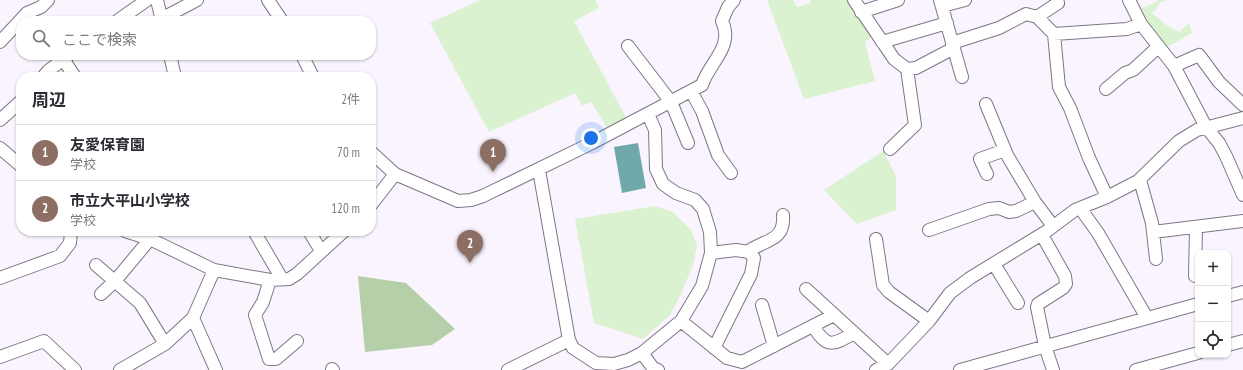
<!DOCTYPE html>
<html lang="ja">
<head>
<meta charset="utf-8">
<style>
	:root { --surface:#fff; --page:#f7f7f7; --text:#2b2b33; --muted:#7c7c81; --line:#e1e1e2; --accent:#0b8043 }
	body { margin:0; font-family:"PT Sans Narrow","Noto Sans JP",sans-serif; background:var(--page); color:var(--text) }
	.controls { position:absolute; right:12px; bottom:12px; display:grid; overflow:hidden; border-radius:8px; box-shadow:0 1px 3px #0004 }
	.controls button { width:36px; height:36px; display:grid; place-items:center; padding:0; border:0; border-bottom:1px solid var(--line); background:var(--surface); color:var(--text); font:20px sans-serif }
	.you { position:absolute; left:591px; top:138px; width:14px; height:14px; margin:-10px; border:3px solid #fff; border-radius:50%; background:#1a73e8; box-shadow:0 0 0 6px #1a73e833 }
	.badge { display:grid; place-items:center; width:26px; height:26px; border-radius:50%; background:var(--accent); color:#fff; font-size:13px; font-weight:700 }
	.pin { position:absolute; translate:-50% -33px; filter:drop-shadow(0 1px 2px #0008) }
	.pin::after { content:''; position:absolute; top:21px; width:14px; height:12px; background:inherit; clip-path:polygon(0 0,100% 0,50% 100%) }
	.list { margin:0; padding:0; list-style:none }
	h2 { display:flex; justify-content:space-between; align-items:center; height:52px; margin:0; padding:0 16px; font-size:17px }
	h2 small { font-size:13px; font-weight:400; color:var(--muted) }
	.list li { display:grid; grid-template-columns:26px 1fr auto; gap:12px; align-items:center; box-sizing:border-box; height:56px; padding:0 16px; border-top:1px solid var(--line) }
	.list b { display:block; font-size:15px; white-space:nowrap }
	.list p { margin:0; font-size:13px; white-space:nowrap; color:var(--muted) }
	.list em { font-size:13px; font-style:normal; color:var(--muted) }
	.icon { flex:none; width:22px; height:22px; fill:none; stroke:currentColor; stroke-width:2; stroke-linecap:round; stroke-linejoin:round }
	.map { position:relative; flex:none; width:1243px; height:370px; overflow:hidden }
	.search { position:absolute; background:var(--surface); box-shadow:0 1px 3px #0004; left:16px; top:16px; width:360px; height:44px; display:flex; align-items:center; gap:10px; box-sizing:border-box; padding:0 14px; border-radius:16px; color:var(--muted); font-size:15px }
	.panel { position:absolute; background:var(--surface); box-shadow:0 1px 3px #0004; left:16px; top:72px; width:360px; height:164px; border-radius:16px }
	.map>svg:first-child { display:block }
	.green { fill:#daf2d0 }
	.forest { fill:#b5cfa9 }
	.water { fill:#70a9ac }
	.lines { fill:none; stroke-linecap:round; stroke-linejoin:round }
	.minor-casing { stroke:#7f7685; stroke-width:14 }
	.minor { stroke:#fff; stroke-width:12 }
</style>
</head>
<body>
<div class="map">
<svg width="1243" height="370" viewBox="0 0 1243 370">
	<rect width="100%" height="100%" fill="#faf4ff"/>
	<path class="green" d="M480,0h115l4,8 -25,13 53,98 -19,10 -17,-27 -9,4 -7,-13 -86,39 -59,-109z
		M767,0h26l4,7 14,-4 -1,-3h38l24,37 -7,5 10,39 -71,18z
		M1157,0h11l-9,3 -3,7 -4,3 17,14 10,5 10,-9 3,10 -25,14 -18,-18 -12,-19 20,-8z
		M883,151l13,25v34l-39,14 -33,-34z
		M655,206l18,6 18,18 6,15 -4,20 -13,31 -10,19 -27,24 -49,-16 -19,-104z"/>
	<path class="forest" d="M358,276l48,7 49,46 -23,16 -67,7z"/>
	<path class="water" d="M638,143l8,45 -24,5 -8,-46z"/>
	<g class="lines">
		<g class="minor-casing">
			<path id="minor" d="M157,0l5,21
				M268,0l14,21
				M854,0l40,59 13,10 9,-1 38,-20
				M940,0l22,77
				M1129,0l12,24 33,42 32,61 13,16 7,13 17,39
				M942,6l23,-6
				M861,12l37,-12
				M1037,17l21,-14 -1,-3
				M161,19l36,-19
				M117,21l30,-21
				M1054,34l73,-5 14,-5
				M0,42l27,-29 14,-6 7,-7
				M882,42l65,-19
				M952,43l47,-15 27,-14 11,3 17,17 5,53 11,21 19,50 18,39
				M628,46l43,56 17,41
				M170,55l5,22
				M302,55l11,22
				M63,59l12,18
				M1174,66l25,-11 20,27 24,23
				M43,77l5,-6 21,-16
				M1106,89l19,-16 8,-3 25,-23
				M691,91l11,20 16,44 13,18
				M986,104l21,51 28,47 18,24
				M0,120l21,-19
				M0,148l21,18
				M890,149l25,-24 -8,-56
				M371,152l24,22 63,27 13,-1 12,-4 109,-53 110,-58c8,-24 32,-38 20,-64l6,-14 6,-7
				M539,170l30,170 4,8 23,15 18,1 14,-4 14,-7 39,-32 21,-35 9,-33 -1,-21 -7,-23 -8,-9 -19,-7 -13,-9 -7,-15 -1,-39 -7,-16
				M987,174l-7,-15 25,-9
				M1140,180l12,43 4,36
				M371,205l24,-31
				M1080,208l18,25 49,85
				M929,230l60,-21 10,-1 10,4 7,-1 19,-9
				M125,231l25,8 64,31 56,10 19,-1 8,-5 47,-43
				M254,231l28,48
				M309,231l12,20
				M1153,232l90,-11
				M1042,235l23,41 1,8 -3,4 -25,16 -1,3 8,39 8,24
				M876,239l7,46 6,7 40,29
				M747,252c18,-13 38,-10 36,-37
				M711,253l25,-3 13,2 5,6 -3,16 -37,74
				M994,264l24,39
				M96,265l44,38 25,41
				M1195,276l1,-48
				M0,278l60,-22 10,-13 1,-12
				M270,280l-7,22 -8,13 14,44h7l21,-18
				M806,289l82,75
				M101,294l14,-13 35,-42
				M1228,296l15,-4
				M762,305l12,41
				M193,318l23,52
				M681,321l46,37 15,4 92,-47
				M813,326c14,22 19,20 41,7
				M1228,345l15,-4
				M642,353l11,15 5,2
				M0,357l44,-16 31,29
				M332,369l1,1
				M120,370l45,-26 28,-26 21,-48
				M508,370l61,-30
				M876,370l12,-6 41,-43 21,-28 20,-15 77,-47 28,-21 32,-13 31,-16 41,-40 18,-11 46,-12
				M960,370l238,-66
				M1136,370l62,-17"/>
		</g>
		<use href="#minor" class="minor"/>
	</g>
</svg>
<div class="controls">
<button>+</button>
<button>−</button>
<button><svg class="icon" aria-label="locate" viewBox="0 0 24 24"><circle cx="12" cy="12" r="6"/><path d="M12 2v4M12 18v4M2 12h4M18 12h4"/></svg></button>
</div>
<div class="you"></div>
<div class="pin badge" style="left:493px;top:172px;background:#8d6e63">1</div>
<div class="pin badge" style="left:470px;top:263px;background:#8d6e63">2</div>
<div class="search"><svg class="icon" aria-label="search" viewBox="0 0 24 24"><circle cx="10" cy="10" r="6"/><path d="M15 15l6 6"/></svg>ここで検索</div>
<section class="panel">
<h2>周辺<small>2件</small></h2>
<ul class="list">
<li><span class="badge" style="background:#8d6e63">1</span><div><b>友愛保育園</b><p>学校</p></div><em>70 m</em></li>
<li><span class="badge" style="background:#8d6e63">2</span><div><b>市立大平山小学校</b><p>学校</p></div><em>120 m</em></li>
</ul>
</section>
</div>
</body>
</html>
